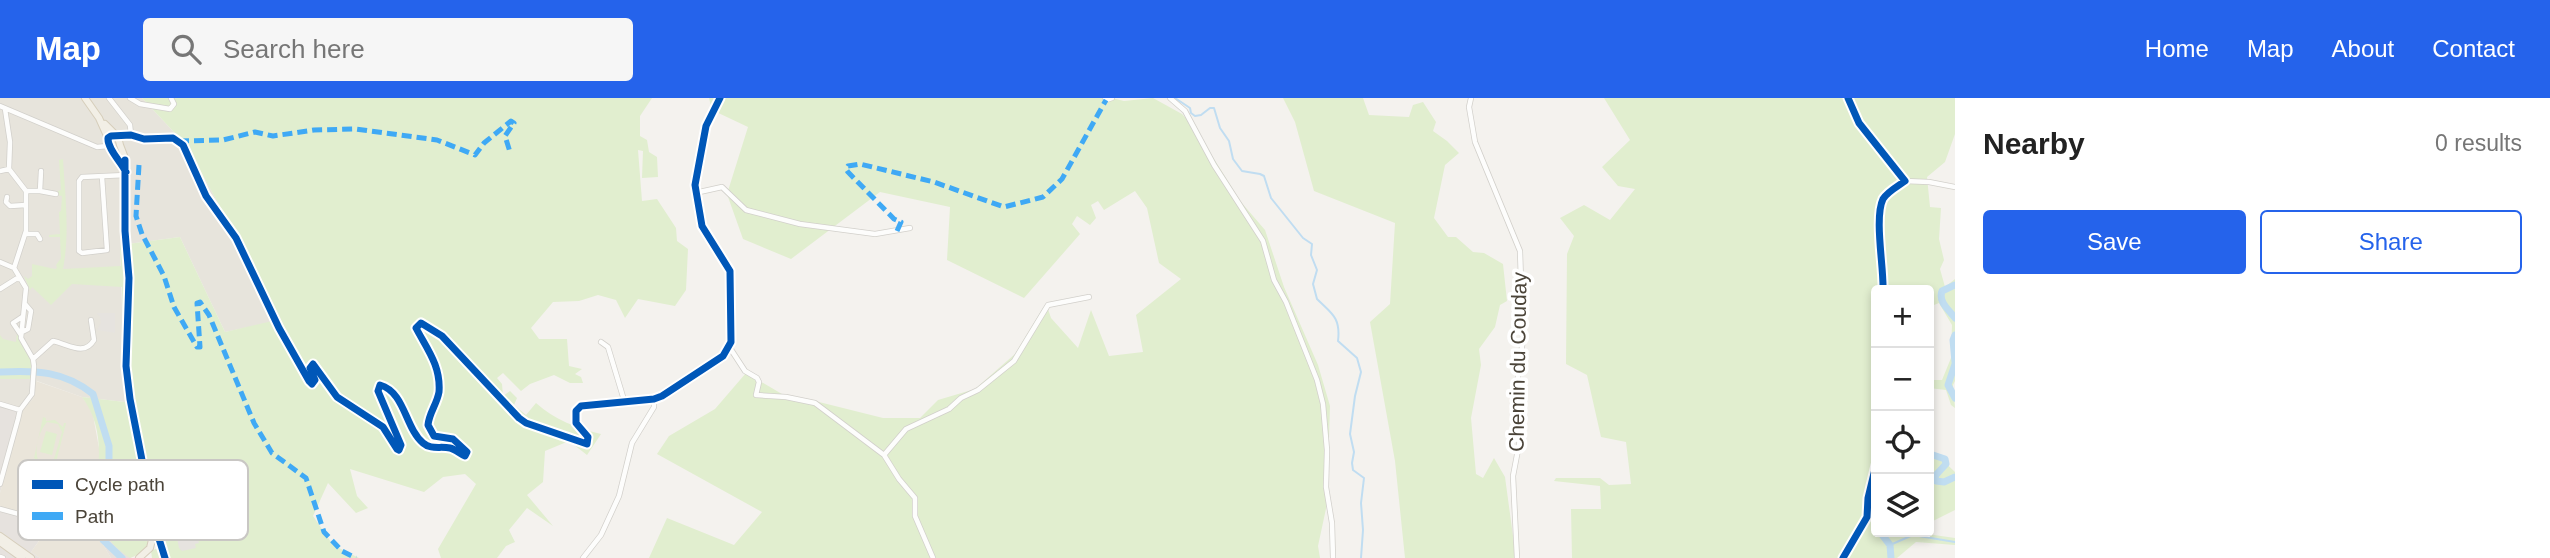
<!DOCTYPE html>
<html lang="en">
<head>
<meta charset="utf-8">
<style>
	:root { --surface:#fff; --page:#f6f6f6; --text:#222; --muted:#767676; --line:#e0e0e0; --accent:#2563eb }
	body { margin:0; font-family:Arial,sans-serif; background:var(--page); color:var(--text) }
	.controls { position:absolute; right:21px; bottom:21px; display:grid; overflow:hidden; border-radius:7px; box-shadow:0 4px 10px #0003 }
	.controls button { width:63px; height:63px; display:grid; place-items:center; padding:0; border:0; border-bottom:2px solid var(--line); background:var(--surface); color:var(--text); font:35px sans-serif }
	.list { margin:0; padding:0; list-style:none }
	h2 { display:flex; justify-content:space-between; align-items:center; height:91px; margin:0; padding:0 28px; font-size:30px }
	h2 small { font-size:23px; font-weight:400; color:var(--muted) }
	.actions { display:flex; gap:14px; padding:21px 28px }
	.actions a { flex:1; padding:16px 0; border:2px solid var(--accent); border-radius:7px; text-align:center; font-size:24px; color:var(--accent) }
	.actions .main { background:var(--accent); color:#fff }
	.icon { flex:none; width:38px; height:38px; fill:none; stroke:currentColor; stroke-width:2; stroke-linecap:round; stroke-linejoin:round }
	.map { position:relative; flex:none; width:1955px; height:460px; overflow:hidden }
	header { display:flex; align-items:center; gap:42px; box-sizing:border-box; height:98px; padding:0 35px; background:var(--accent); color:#fff }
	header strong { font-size:33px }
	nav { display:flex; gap:38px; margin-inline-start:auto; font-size:24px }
	.search { width:490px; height:63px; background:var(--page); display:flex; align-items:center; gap:18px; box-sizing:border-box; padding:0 24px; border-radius:7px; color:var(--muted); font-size:26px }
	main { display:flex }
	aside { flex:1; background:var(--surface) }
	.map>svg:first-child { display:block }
	.residential { fill:#e7e4dc }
	.industrial { fill:#e6e2de }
	.education { fill:#eae5da }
	.green { fill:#e1eecf; fill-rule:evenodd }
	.parking { fill:#e6e3df }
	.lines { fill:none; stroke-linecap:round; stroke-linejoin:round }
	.stream { stroke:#c0ddf1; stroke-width:2 }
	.river { stroke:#c0ddf1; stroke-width:7 }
	.minor-casing { stroke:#d2d0cb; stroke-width:6 }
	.major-casing { stroke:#d6cebb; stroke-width:8 }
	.minor { stroke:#fdfdfc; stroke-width:4.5 }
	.major { stroke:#f2efe6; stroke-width:6 }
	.quiet { stroke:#3fa9f5; stroke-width:5; stroke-dasharray:10 5; stroke-linecap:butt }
	.cycleway-casing { stroke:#fff; stroke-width:11 }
	.cycleway { stroke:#0057b8; stroke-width:7 }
	.labels { text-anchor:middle; stroke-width:7; stroke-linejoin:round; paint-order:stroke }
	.street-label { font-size:21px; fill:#4b4439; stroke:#fff }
	.key { fill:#fff; stroke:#c9c7c4; stroke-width:2 }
	.key-label { font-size:19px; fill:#4b4439 }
</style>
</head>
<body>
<header>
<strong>Map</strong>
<div class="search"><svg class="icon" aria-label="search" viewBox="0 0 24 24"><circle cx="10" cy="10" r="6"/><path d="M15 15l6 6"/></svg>Search here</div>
<nav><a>Home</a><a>Map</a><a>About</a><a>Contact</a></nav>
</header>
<main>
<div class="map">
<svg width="1955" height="460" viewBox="0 0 1955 460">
	<rect width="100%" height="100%" fill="#f4f2ee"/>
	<path class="residential" d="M0,0h142l45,48 95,174 -57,12 -45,-95 -60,8 5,157 -43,-5 -45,-16 -4,18 -12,13 -21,-6z"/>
	<path class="industrial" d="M0,306l21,8 -21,81z
		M146,407l4,24 -2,15 -4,6 -14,8h-19l-23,-39 15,-6z
		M0,409l53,14 -22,31 9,6h-40z"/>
	<path class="education" d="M36,283l46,16 10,13 9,49 -13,60 23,39h-71l-9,-6 21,-29 -52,-16v-14l21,-81 12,-13z"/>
	<path class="green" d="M142,0h510l-12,18v20l7,4 2,12 8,5 1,20 -16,1 1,-27 -5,-1 4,51 15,-2 19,29 1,13 11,8 -2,41 -11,16 -37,-7 -13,19 -9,-18 -18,-5 -19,6 -26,1 -22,26 8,11h28l2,27 13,3 -7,5 6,3 2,6h-13l-16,-8 -24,9 -9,7 -18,-18 -6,5 5,6 1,12 7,-5 7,7 -3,7 12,10 10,-12c19,17 41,25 65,31l-14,21 -18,-14 -24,10 -2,31 -16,13 26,31 -26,-18 -18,22 6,12 -9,4 -9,12h-56l-3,-9 38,-65 -11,-10 -22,3 -19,15 -74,-23 7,27 11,12 -12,5 -28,-30 -15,33 20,29 26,13h-207l-1,-7 7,-3 -11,-43h-2c4,22 11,45 -15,53 -20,-14 -25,-21 -27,-45l-15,6c10,-40 21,-86 -6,-122l43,5 -3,-115 -50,-3 -21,21 -19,-18 -2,3 -6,-14 4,3 4,-3v-12l23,5 2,-1 -1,-3 5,-7 -1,-21h-11v-2l11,-1 -1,-22 2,-1 1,-15 -5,-1 1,-4 3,-1 -2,-30 4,-1c2,35 7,75 0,110l58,-3 -1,-21 60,-8 45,95 56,-13 -94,-173z
		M709,0h403l12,3 29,-3 29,16 12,13 47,75 24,28 19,57 34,78 12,41 -3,98 -9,42 2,12h-671l18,-40 67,27 28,-33 -105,-58 12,-18 46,-27 31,-36 41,24 24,3 72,18h37l18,-18 37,-11 40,-35 28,-46 5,1 3,9 27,30 13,-38 18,46 34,-4 -7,-37 45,-36 -22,-16 -12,-55 -12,-17 -31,19 -6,-9 -7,4 5,13 -6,7 -13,-9 -5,8 8,10 -56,64 -77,-38 3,-53 -70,-15 -89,67 -48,-20 -16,-45 21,-67 -36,-17z
		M1283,0h80l6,17 40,2 4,-12 10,-3 13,20 -3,9 14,10 12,12 -14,12 -11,53 14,19h8l17,15 11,1 19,11 4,37 -7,4 -5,22 -16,22 2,16 -10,53 5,56 7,4 11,-20 11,19 11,81h-111l-10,-97 -25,-139 20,-18 5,-81 -81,-32 -19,-69z
		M1604,0h351v36l-10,28 -18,15 3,30 11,1 -2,31 5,21 -4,9 5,18 10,-8v102l-2,4 2,23 -4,-3 -5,-15 -17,-2v-8h13l9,-22 1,-33 -13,-22 -10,4v-17h-53v199l-2,9h2v34h37l42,6v7l-39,-3 -19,16h-325l-1,-49h30l-1,-23 -46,-5 2,-3h44l9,7 22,-1 -5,-42 -25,-5 -14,-62 -21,-11 1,-110 7,-18 -14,-18 24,-13 26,15 25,-31 -17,-3 -16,-19 28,-27z
		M17,235l14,26v20h-31v-44l3,4 13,3z
		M43,319l3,1v3l9,-1 8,7 1,-4h2l-13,51 -2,-1 2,-8 -11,1 -8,-8zM47,324l11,2 4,8 -8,27 -9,5 -6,-2c-6,-11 0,-31 8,-40z
		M46,333l11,3 -5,21 -12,-3z
		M1929,355h6l20,19v38l-26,13z"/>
	<path class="parking" d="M97,215h18v20l-18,-3 4,-7 -1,-6z
		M189,402l10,43 -4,1 1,4 -14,3 -3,-3 -3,-15 -5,1 -7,-28z"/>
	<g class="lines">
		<path class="stream" d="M1175,0l15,10 1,5 4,3 6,-1 9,-7h4l6,20 9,13 4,18 9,12 18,3 4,2 7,22 32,40 9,6 -1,11 6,15 -4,14 4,15c14,14 24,18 21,42l19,17 4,14 -6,24 -5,38 4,18 -2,11 1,7 11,8 -3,25 2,27 -2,28
			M1890,447l23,-10 42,7"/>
		<path class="river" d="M1955,187l-13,6c-4,11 7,19 13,27
			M1955,237l-2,5 2,22
			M1955,266l-7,21 7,13
			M0,274c36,-2 64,-1 93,22l16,52v16l-11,66 5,12 19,18
			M1929,360l4,-3 12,4 1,5 -11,12 1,5 8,1 11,-5
			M1876,406l-3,9 3,13
			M1880,434l10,13 1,13"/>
		<g class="minor-casing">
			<path id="minor" d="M109,0l21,27 1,10
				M130,0l10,6 30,5 4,-5 -3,-6
				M1105,0l1,2 6,-2
				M1170,0l15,13 29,54 49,76 11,39 12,22 31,78 6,24 4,46 -1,37 6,36 1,35
				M1471,0l-2,9 6,35 45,109 3,88 -6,45 4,18v32l-8,42 4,82
				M1848,0l11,25 46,58c-7,5 -18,11 -22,18 -9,19 1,69 0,91
				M0,8l97,41 11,-1
				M118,39l13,-2 13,4 29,-1 10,7 23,51 30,42 43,90 31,55 5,-3 -5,-12 3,-4 24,33 46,30 11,20 5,3 2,-5 -23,-54 2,-6h4l13,13 13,28 11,16 14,6 18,1 12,7 2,-4c-17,-19 -14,-9 -33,-16l-6,-11c1,-12 9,-21 11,-33 2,-26 -12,-43 -23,-64l2,-4c22,0 84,75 101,94 14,10 31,11 46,16 7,3 14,8 22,10l2,-4 -11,-13 -3,-13 6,-8 73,-7 8,-3 61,-40 8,-14 -1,-71 -28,-45 -7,-41 11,-59 14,-28
				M0,73l9,-2
				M102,79l5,73 -25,3 -3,-2v-70l3,-4 44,-2
				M1905,83l24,1 26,5
				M26,93h14l1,-20
				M40,93l16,3
				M695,95l27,-6 24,23 54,14 75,10 35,-6
				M7,99l-1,5 4,4 16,-1
				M25,136h12l3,5
				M0,164l14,6
				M0,191l19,-12
				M22,234l6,-3 3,-18 -6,-7
				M21,237l-8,-12 9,-6
				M601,244l7,5 16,53
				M730,250l15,23 12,7 2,4 -3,13 30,2 29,6 69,52 15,24 16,19v18l18,42
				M33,261l20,-18c15,3 31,16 41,-1l-3,-20
				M0,306l20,6
				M884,357l22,-26 43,-20 12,-11 17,-8 36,-29 34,-56 41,-8
				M0,386l18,-65 2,-9 12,-16 2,-28 -1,-7 -12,-21 5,-50 -12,-20 12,-37v-40l-17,-22 1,-27 -5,-33
				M0,411l52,14
				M0,459l3,1
				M583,460l18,-23 18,-39 13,-53 22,-36v-8
				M1843,460l24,-41 1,-19 8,-33"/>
		</g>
		<g class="major-casing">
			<path id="major" d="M85,0l14,20 9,20
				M105,26l13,13 2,8
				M108,40v8l4,3 12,18
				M120,47l5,13 1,14 -1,59 4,47 -3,88 4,33 25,127 10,32
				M0,438l31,22
				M0,444l22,16
				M139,460l11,-10 5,-21"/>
		</g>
		<use href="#minor" class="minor"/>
		<use href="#major" class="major"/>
		<path class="quiet" d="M179,43l44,-1 32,-8 18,4 41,-6 42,-1 81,11 38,15 9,-12 27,-22 3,2 -9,13 5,16
			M139,67l-3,51 6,18 22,42 10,31 23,40h3l-3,-44 3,-1 9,13 45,108 18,30 34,25 18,54 18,19 14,7
			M897,133l4,-9 -7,-3 -46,-47 -2,-3 2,-3 12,-2 74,18 70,25 39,-10 19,-18 44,-79"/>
		<g class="cycleway-casing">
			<path id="cycleway" d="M1848,0l11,25 46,58c-7,5 -18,11 -22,18 -9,19 1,69 0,91
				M125,62v71l4,47 -3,88 4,33 25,127 10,32
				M126,74c-5,-10 -19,-24 -18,-34l3,-2 20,-1 13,4 29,-1 10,7 23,51 30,42 43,90 30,53 3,3 3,-4 -5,-12 3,-4 24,33 46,30 14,22 2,1 2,-5 -23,-54 2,-6c25,7 25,43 43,58 8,7 17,3 27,5 5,1 10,6 15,8l2,-4 -14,-13 -19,-3 -6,-11c1,-12 9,-21 11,-33 2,-26 -12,-43 -23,-64l5,-5 21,13 77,82 7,5 61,21 1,-7 -12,-14v-12l5,-5 73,-7 8,-3 61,-40 8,-14 -1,-71 -28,-45 -7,-41 11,-59 14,-28
				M1843,460l24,-41 1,-19 8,-33"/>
		</g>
		<use href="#cycleway" class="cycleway"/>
	</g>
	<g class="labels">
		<g class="street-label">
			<text transform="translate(1518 264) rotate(-89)" y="7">Chemin du Couday</text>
		</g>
	</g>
	<rect x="18" y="362" width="230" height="80" rx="10" class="key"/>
	<rect x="32" y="382" width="31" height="9" fill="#0057b8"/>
	<rect x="32" y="414" width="31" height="8" fill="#3fa9f5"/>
	<g class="key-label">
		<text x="75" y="393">Cycle path</text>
		<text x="75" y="425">Path</text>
	</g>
</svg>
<div class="controls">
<button>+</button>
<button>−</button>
<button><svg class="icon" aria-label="locate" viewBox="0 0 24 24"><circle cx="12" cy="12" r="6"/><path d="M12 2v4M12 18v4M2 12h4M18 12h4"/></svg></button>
<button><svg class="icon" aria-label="layers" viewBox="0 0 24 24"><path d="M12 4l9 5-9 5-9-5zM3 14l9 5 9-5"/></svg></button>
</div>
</div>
<aside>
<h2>Nearby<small>0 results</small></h2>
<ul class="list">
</ul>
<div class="actions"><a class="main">Save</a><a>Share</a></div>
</aside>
</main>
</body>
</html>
